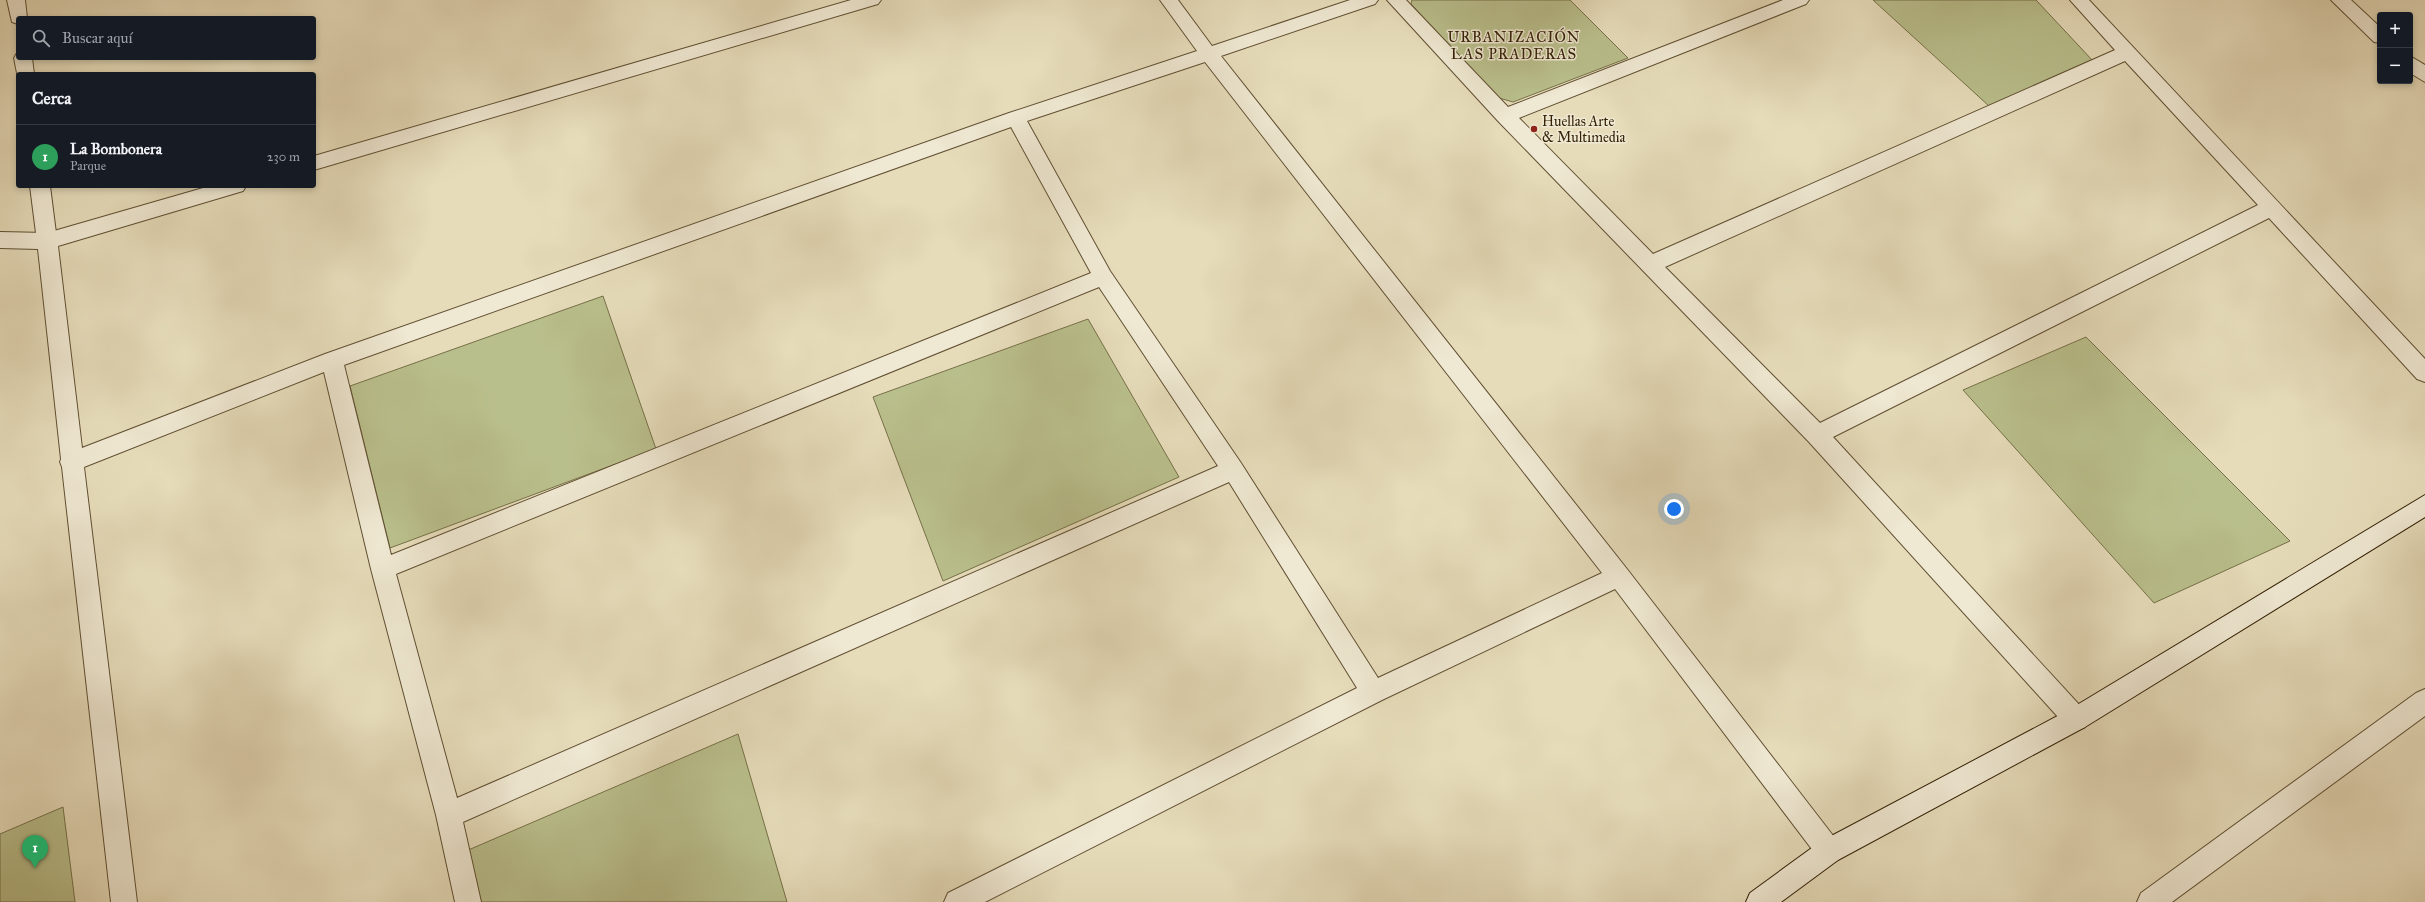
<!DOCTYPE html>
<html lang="es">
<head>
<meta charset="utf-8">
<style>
	:root { --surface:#171b24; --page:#20242c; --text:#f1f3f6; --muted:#9ea1a6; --line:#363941; --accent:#c59692 }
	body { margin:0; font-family:"IM FELL Great Primer",serif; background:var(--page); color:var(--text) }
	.controls { position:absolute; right:12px; top:12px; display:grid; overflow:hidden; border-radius:4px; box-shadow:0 2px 6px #0003 }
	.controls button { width:36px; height:36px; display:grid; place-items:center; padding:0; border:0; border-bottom:1px solid var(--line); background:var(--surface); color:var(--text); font:20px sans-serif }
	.you { position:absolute; left:1674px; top:509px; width:14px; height:14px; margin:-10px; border:3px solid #fff; border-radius:50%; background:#1a73e8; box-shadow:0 0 0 6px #1a73e833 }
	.badge { display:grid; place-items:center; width:26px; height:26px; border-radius:50%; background:var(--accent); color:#fff; font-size:13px; font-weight:700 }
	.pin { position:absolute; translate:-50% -33px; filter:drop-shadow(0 1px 2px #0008) }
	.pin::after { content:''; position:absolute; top:21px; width:14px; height:12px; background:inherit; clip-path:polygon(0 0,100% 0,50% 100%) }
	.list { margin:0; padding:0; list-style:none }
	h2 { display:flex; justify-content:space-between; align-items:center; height:52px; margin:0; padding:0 16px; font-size:17px }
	h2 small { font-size:13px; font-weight:400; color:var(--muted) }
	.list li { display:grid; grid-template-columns:26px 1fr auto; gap:12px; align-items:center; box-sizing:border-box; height:64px; padding:0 16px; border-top:1px solid var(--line) }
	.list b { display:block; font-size:15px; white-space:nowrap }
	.list p { margin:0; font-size:13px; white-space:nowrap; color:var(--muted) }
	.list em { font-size:13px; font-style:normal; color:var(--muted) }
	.icon { flex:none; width:22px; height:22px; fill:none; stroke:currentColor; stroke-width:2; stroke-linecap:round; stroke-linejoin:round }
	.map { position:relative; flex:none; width:2425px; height:902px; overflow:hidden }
	.search { position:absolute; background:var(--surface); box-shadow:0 2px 6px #0003; left:16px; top:16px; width:300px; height:44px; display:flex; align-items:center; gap:10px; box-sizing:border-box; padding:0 14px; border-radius:4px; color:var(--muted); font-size:15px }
	.panel { position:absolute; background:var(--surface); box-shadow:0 2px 6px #0003; left:16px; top:72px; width:300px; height:116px; border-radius:4px }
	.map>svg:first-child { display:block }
	.green { fill:#b9bf8c; stroke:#767048 }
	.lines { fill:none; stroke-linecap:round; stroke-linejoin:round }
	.lane-casing { stroke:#604f32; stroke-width:2 }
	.street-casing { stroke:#604f32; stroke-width:2 }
	.secondary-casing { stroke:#332005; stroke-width:2 }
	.lane { fill:#efe8d2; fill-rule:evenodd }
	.street { fill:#efe8d2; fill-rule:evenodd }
	.secondary { fill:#efe8d2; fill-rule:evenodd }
	.poi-dot { fill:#8f2418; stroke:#efe8d2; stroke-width:1.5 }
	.labels { text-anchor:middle; stroke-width:3; stroke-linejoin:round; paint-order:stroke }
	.poi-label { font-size:14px; fill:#332005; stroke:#efe8d2; text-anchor:start }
	.neighbourhood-label { font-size:15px; letter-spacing:1px; fill:#332005; stroke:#efe8d2 }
</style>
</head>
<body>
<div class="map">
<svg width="2425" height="902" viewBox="0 0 2425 902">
	<rect width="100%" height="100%" fill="#e6dcba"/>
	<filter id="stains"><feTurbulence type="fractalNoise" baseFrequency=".005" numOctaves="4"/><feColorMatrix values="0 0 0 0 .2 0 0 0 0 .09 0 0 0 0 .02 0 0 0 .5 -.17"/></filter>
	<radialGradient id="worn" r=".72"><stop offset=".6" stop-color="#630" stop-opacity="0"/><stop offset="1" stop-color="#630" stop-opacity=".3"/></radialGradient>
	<path class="green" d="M1412,0h158l58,58 -115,44 -14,-4 -88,-94z
		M1873,0h163l57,61 -104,45z
		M603,296l53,153 -266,99 -40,-162z
		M1088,319l91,158 -236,104 -70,-184z
		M2086,337l204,204 -136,62 -191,-213z
		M738,734l49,168h-317l-11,-48z
		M63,807l12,95h-75v-68z"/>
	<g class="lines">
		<g class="lane-casing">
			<path id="lane" d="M7,0h18l2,18h-9v6l-6,-2z
				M17,53l1,5h14l2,16h-16v4l-4,-20z
				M30,186h20l7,55 -3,6 -7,2 -7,-2 -3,-6z"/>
		</g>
		<g class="street-casing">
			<path id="street" d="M851,0h30l-3,4 -564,166v-14z
				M1160,0h18l34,46 138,-46h28l-3,4 -154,52 406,513 211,273 4,9 -4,9 -9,4 -9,-4 -205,-271 -233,111 -397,202h-41l4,-9 409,-205 -128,-206 -766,340 18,80h-26l-19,-87 -65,-246 -47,-197 -240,95 53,435h-26l-49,-435 -2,-5 1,-3 -23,-210 -38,-1v-16l47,1 163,-47h36l-3,5 -185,55 24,202 243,-94 684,-241 188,-62zM1205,62l397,511 -224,105 -137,-215 -131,-192 -83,-150zM1011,127l80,146 -700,282 -47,-190zM1099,287l119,179 -761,332 -61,-224z
				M1387,0h19l102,107 275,-107h26l-3,4 -287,114 134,136 462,-204 -45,-50h19l336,359v23l-8,-3 -148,-161 -436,219 252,274 3,8 -3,8 -9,4 -9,-4 -258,-285 -311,-321zM2125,61l133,144 -438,218 -155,-156z
				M2331,0h20l29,27v16l-6,-1z
				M2410,56l15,9v17l-15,-9z
				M2425,689v27l-253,186h-35l4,-9 275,-200z"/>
		</g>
		<g class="secondary-casing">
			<path id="secondary" d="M2425,495v22l-340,210 -247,133 -57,42h-35l4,-9 70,-51 247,-131z"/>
		</g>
		<use href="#lane" class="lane"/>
		<use href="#street" class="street"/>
		<use href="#secondary" class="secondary"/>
	</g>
	<circle class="poi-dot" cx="1534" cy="129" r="4"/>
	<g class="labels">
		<g class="poi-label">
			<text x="1542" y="126">Huellas Arte<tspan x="1542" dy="16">&amp; Multimedia</tspan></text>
		</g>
		<g class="neighbourhood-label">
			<text x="1514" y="42">URBANIZACIÓN<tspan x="1514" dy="17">LAS PRADERAS</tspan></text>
		</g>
	</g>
	<rect width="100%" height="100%" filter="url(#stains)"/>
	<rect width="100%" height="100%" fill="url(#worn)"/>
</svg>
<div class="controls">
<button>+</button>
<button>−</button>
</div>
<div class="you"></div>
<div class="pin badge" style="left:35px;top:868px;background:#2e9e5b">1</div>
<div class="search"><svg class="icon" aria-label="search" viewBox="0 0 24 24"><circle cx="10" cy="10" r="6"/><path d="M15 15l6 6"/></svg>Buscar aquí</div>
<section class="panel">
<h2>Cerca<small></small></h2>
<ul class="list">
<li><span class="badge" style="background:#2e9e5b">1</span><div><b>La Bombonera</b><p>Parque</p></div><em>230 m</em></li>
</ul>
</section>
</div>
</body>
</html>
